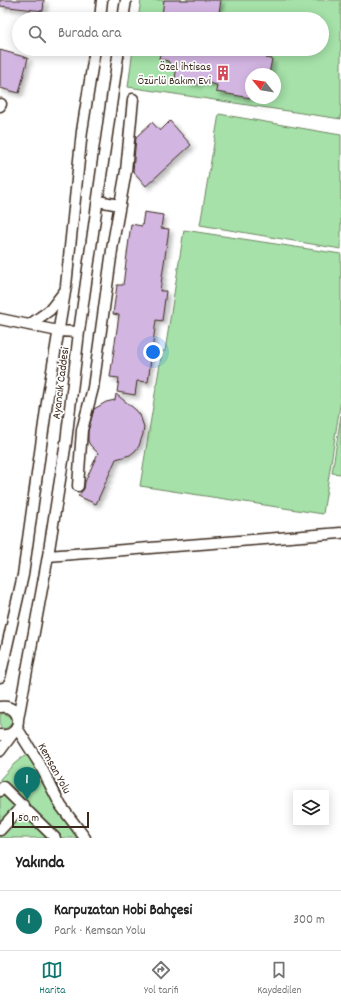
<!DOCTYPE html>
<html lang="tr">
<head>
<meta charset="utf-8">
<style>
	:root { --surface:#fff; --page:#f6f6f6; --text:#222; --muted:#767676; --line:#e0e0e0; --accent:#0f766e }
	body { margin:0; font-family:Dekko,sans-serif; background:var(--page); color:var(--text) }
	.controls { position:absolute; right:12px; bottom:12px; display:grid; overflow:hidden; border-radius:0px; box-shadow:0 2px 10px #0003 }
	.controls button { width:36px; height:36px; display:grid; place-items:center; padding:0; border:0; border-bottom:1px solid var(--line); background:var(--surface); color:var(--text); font:20px sans-serif }
	.compass { position:absolute; left:245px; top:68px; width:36px; height:36px; border-radius:50%; background:var(--surface); box-shadow:0 2px 10px #0003; rotate:300deg }
	.scale { position:absolute; left:12px; bottom:10px; width:77px; box-sizing:border-box; padding-left:4px; border:2px solid #3b2a1e; border-top:0; font-size:11px; line-height:14px; white-space:nowrap; color:#3b2a1e; -webkit-text-stroke:3px #fff; paint-order:stroke }
	.you { position:absolute; left:153px; top:352px; width:14px; height:14px; margin:-10px; border:3px solid #fff; border-radius:50%; background:#1a73e8; box-shadow:0 0 0 6px #1a73e833 }
	.badge { display:grid; place-items:center; width:26px; height:26px; border-radius:50%; background:var(--accent); color:#fff; font-size:13px; font-weight:700 }
	.pin { position:absolute; translate:-50% -33px; filter:drop-shadow(0 1px 2px #0008) }
	.pin::after { content:''; position:absolute; top:21px; width:14px; height:12px; background:inherit; clip-path:polygon(0 0,100% 0,50% 100%) }
	.list { margin:0; padding:0; list-style:none }
	h2 { display:flex; justify-content:space-between; align-items:center; height:52px; margin:0; padding:0 16px; font-size:17px }
	h2 small { font-size:13px; font-weight:400; color:var(--muted) }
	.list li { display:grid; grid-template-columns:26px 1fr auto; gap:12px; align-items:center; box-sizing:border-box; height:60px; padding:0 16px; border-top:1px solid var(--line) }
	.list b { display:block; font-size:15px; white-space:nowrap }
	.list p { margin:0; font-size:13px; white-space:nowrap; color:var(--muted) }
	.list em { font-size:13px; font-style:normal; color:var(--muted) }
	.icon { flex:none; width:22px; height:22px; fill:none; stroke:currentColor; stroke-width:2; stroke-linecap:round; stroke-linejoin:round }
	.map { position:relative; flex:none; width:341px; height:838px; overflow:hidden }
	.search { position:absolute; background:var(--surface); box-shadow:0 2px 10px #0003; left:12px; right:12px; top:12px; height:44px; display:flex; align-items:center; gap:10px; box-sizing:border-box; padding:0 14px; border-radius:22px; color:var(--muted); font-size:15px }
	.sheet { height:112px; background:var(--surface) }
	nav { display:flex; justify-content:space-around; align-items:center; box-sizing:border-box; height:56px; border-top:1px solid var(--line); background:var(--surface); font-size:11px; color:var(--muted) }
	nav a { display:grid; justify-items:center; gap:2px }
	nav .on { color:var(--accent) }
	.map>svg:first-child { display:block }
	.green { fill:#a5e1a8; stroke:#708663; fill-rule:evenodd }
	.building { fill:#d3b5e2; stroke:#3b2a1e; filter:url(#shadow) }
	.lines { fill:none; stroke-linecap:round; stroke-linejoin:round }
	.minor-casing { stroke:#3b2a1e; stroke-width:13 }
	.minor { stroke:#fff; stroke-width:10 }
	.labels { text-anchor:middle; stroke-width:3.5; stroke-linejoin:round; paint-order:stroke }
	.poi-label { font-size:12px; fill:#3b2a1e; stroke:#fff; text-anchor:end }
	.street-label { font-size:12px; fill:#3b2a1e; stroke:#fff }
</style>
</head>
<body>
<div class="map">
<svg width="341" height="838" viewBox="0 0 341 838">
	<defs>
		<filter id="shadow"><feDropShadow dx="3.5" dy="3.5" stdDeviation="2" flood-color="#0004"/></filter>
	</defs>
	<rect width="100%" height="100%" fill="#fff"/>
	<filter id="ink" filterUnits="userSpaceOnUse"><feTurbulence type="fractalNoise" baseFrequency=".025" numOctaves="2"/><feDisplacementMap in="SourceGraphic" scale="8" xChannelSelector="R" yChannelSelector="G"/><feConvolveMatrix kernelMatrix="1 2 1 2 8 2 1 2 1" color-interpolation-filters="sRGB"/></filter>
	<g filter="url(#ink)">
		<path class="green" d="M141,0h200v119l-213,-32 5,-38h189v-30h-184zM251,74h24v24h-24z
			M219,114l122,21v114l-141,-24z
			M184,230l157,24v145l-18,115 -183,-28 22,-135h3z
			M341,415v59l-9,-1z
			M3,713l7,3 2,4 -1,5 -6,4 -5,-2v-12z
			M24,756h7l56,82h-87v-59l14,-15z"/>
		<path class="building" d="M0,0h44l-1,11 -43,-5z
			M164,0h57l-3,19h-49v-3l-7,-1z
			M161,49h106l-1,9 6,1 -3,15h-18v24l-35,-6 1,-7 -18,-4 -1,3 -23,-4 1,-8 -8,-11 -9,-2z
			M0,50l28,8 -9,35 -19,-5z
			M170,121l21,24 -45,41 -13,-15 3,-34 16,-15 8,9z
			M144,212l19,3 -2,13 8,1 -9,62h6l-4,30 -6,-1 -8,62 -11,-1 -2,14 -18,-3 2,-14 -9,-1 9,-62 -6,-1 4,-29h6l8,-61 11,2z
			M116,394l20,16 4,5 4,12 -1,7 -4,12 -4,5 -5,4 -14,4 -20,45 -18,-8 6,-7 1,-7 13,-29 -8,-8 -2,-4v-10l6,-22 12,-7 9,-2z"/>
		<g class="lines">
			<g class="minor-casing">
				<path id="minor" d="M100,19l2,-19
					M123,19l3,-19
					M0,106l1,-2
					M98,201l22,4
					M0,319l58,12 21,1
					M29,325l21,-15 14,-18
					M78,486l4,-56 11,-42 20,-145 13,-72 7,-72
					M48,556l293,-23
					M0,677l23,-102 25,-180 18,-109 16,-155 13,-82
					M0,707c24,-4 24,32 0,28
					M18,719l30,-163 18,-114 13,-110 40,-283
					M17,728l22,35 22,43 24,32
					M0,751l14,-19
					M0,791l3,-4 52,51
					M0,830l23,-25"/>
			</g>
			<use href="#minor" class="minor"/>
		</g>
	</g>
	<defs>
		<g id="building-bare" transform="scale(1.2)"><path d="M-4-6H4V6H1V3H-1V6H-4ZM-2.5-4.3h1.7v1.8h-1.7ZM.8-4.3h1.7v1.8H.8ZM-2.5-1h1.7V.8h-1.7ZM.8-1h1.7V.8H.8Z" fill="#d1495b" stroke="#fff" stroke-width="2.5" paint-order="stroke"/></g>
	</defs>
	<g fill-rule="evenodd">
		<use href="#building-bare" x="223" y="73"/>
	</g>
	<g class="labels">
		<g class="poi-label">
			<text x="211" y="70">Özel ihtisas<tspan x="211" dy="14">Özürlü Bakım Evi</tspan></text>
		</g>
		<g class="street-label">
			<text transform="translate(60 383) rotate(-83)" y="4">Ayancık Caddesi</text>
			<text transform="translate(55 768) rotate(61)" y="4">Kemsan Yolu</text>
		</g>
	</g>
</svg>
<div class="controls">
<button><svg class="icon" aria-label="layers" viewBox="0 0 24 24"><path d="M12 4l9 5-9 5-9-5zM3 14l9 5 9-5"/></svg></button>
</div>
<svg class="compass" viewBox="-18 -18 36 36"><path d="M0-13l5 13h-10z" fill="#e53935"/><path d="M0 13l5-13h-10z" fill="#767676"/></svg>
<div class="scale">50 m</div>
<div class="you"></div>
<div class="pin badge" style="left:27px;top:800px">1</div>
<div class="search"><svg class="icon" aria-label="search" viewBox="0 0 24 24"><circle cx="10" cy="10" r="6"/><path d="M15 15l6 6"/></svg>Burada ara</div>
</div>
<section class="sheet">
<h2>Yakında<small></small></h2>
<ul class="list">
<li><span class="badge">1</span><div><b>Karpuzatan Hobi Bahçesi</b><p>Park · Kemsan Yolu</p></div><em>300 m</em></li>
</ul>
</section>
<nav>
<a class="on"><svg class="icon" aria-label="map" viewBox="0 0 24 24"><path d="M3 6l6-2 6 2 6-2v14l-6 2-6-2-6 2zM9 4v14M15 6v14"/></svg>Harita</a>
<a><svg class="icon" aria-label="directions" viewBox="0 0 24 24"><path d="M12 3l9 9-9 9-9-9zM9 14v-3h6M13 9l2 2-2 2"/></svg>Yol tarifi</a>
<a><svg class="icon" aria-label="saved" viewBox="0 0 24 24"><path d="M7 4h10v16l-5-4-5 4z"/></svg>Kaydedilen</a>
</nav>
</body>
</html>
